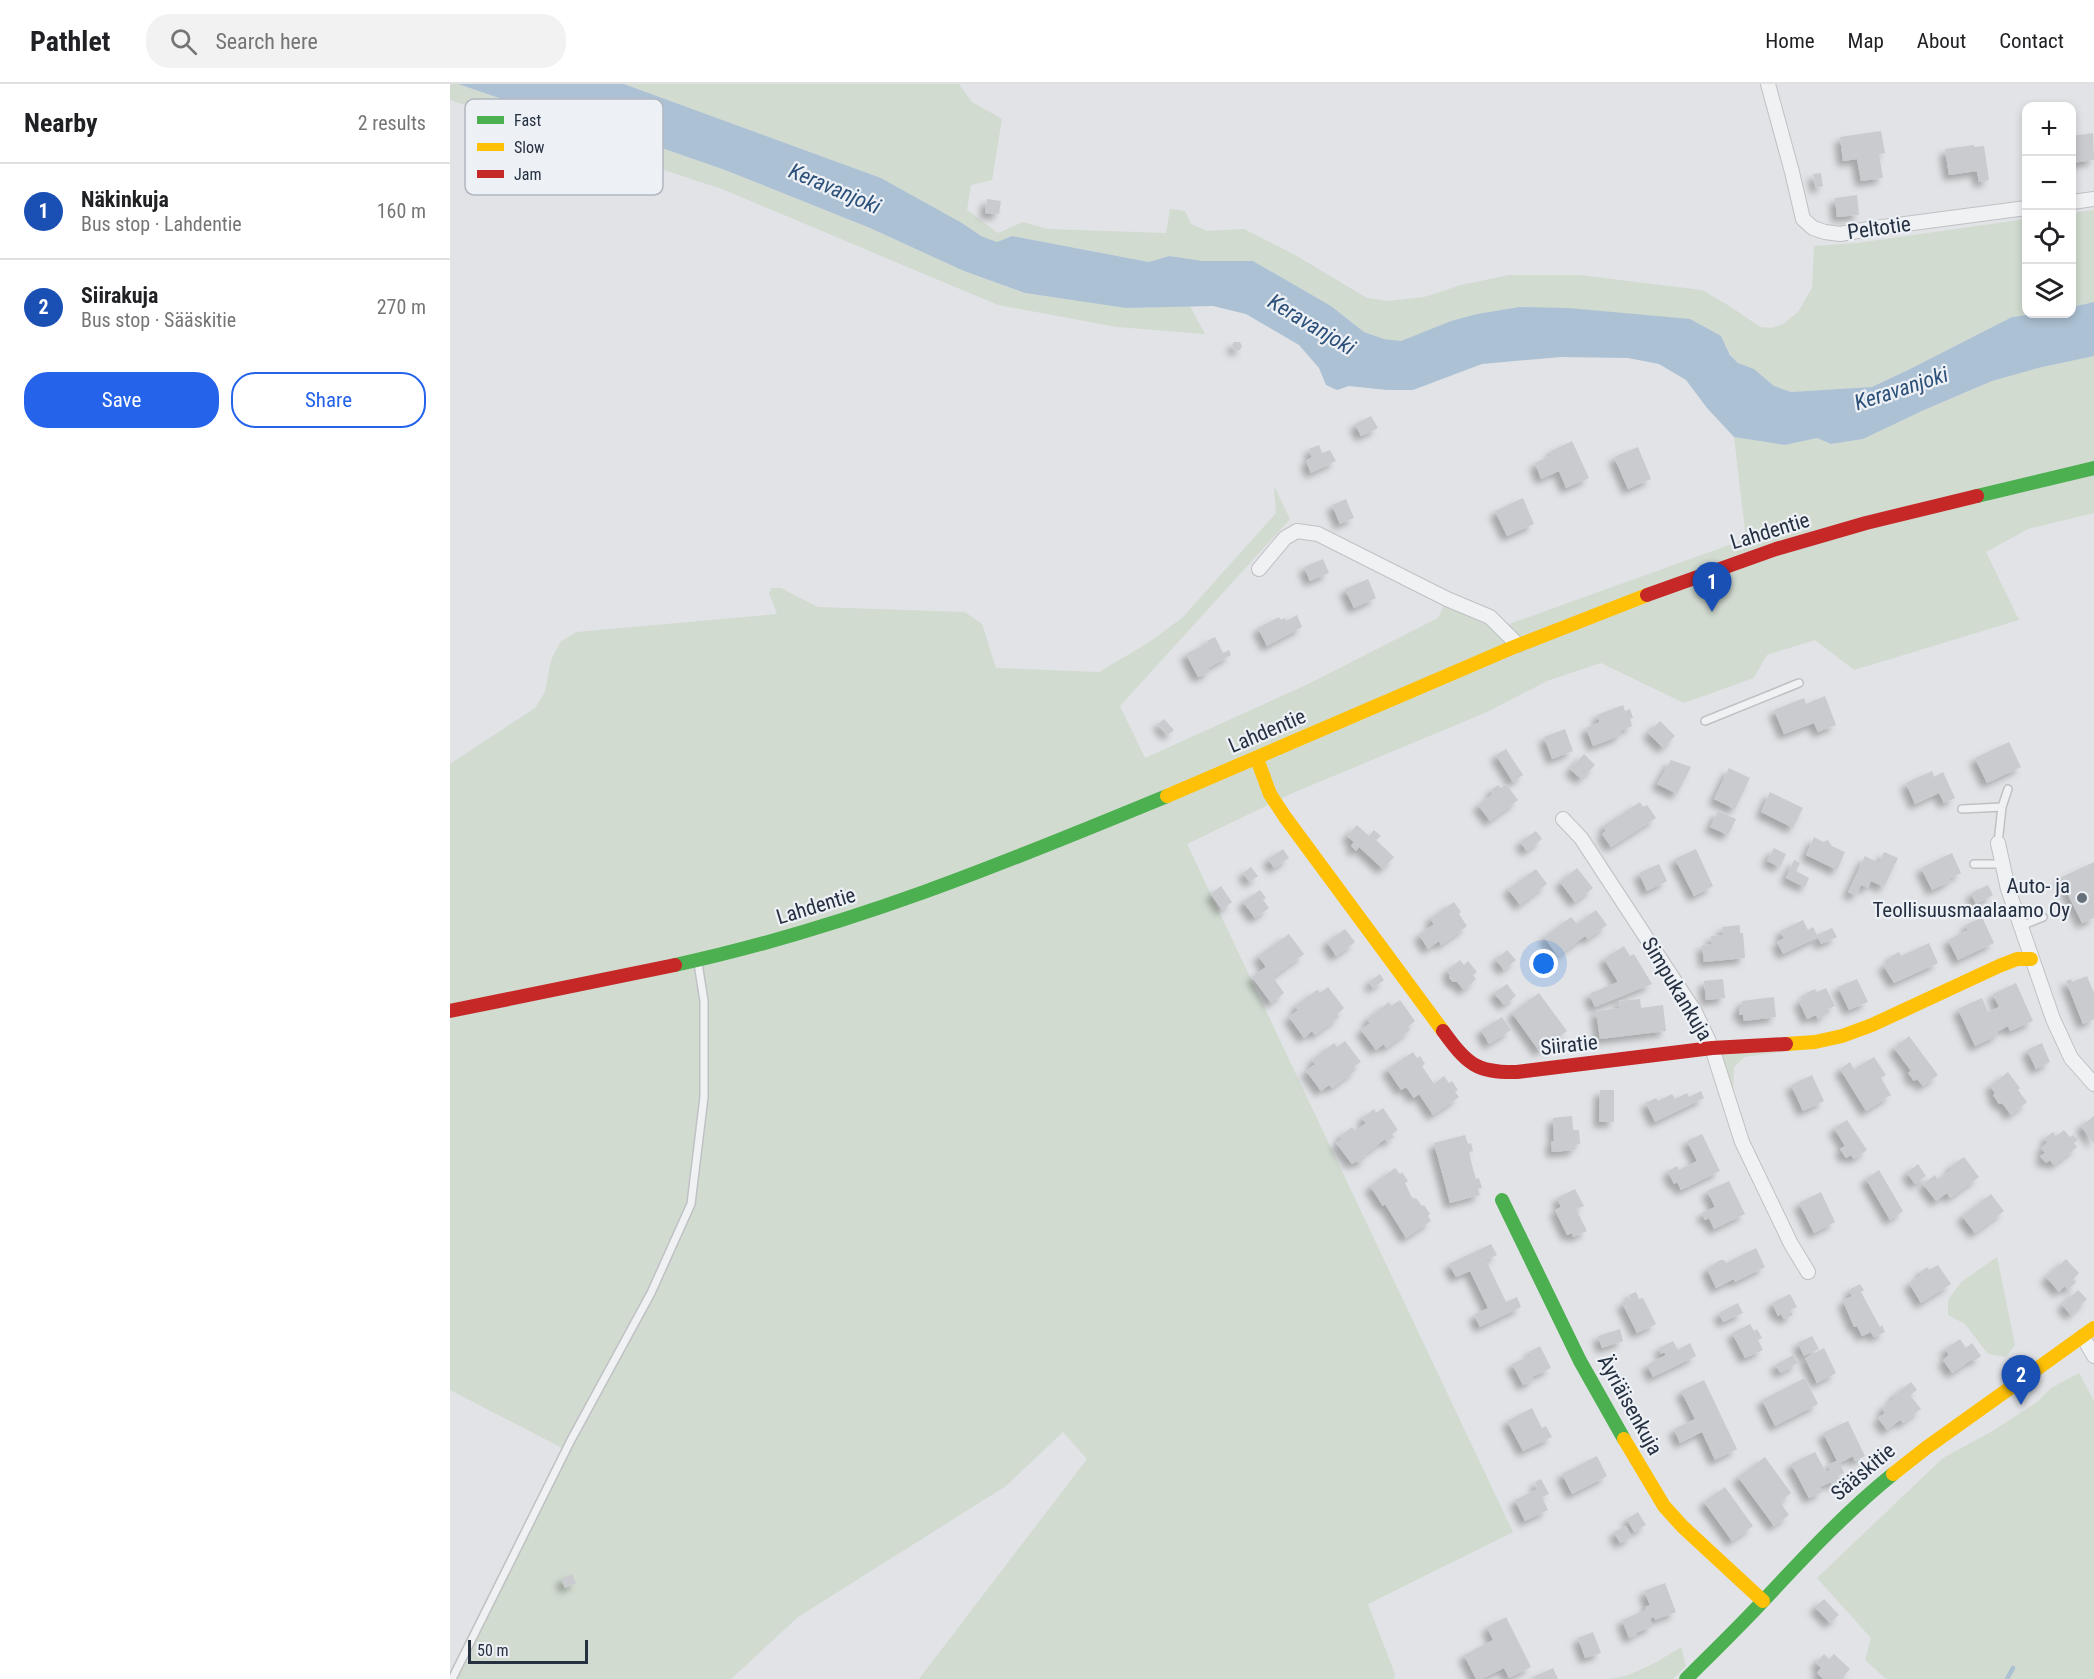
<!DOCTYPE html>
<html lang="en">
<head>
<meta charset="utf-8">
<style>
	:root { --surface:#fff; --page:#f2f2f2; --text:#202124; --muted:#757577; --line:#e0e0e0; --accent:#2563eb }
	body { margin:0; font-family:"Roboto Condensed",sans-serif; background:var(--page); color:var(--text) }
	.controls { position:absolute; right:18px; top:18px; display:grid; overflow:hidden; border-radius:12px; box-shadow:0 3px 9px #0003 }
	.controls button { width:54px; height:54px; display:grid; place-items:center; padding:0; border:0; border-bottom:2px solid var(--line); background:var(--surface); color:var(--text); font:30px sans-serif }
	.scale { position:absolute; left:18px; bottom:15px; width:120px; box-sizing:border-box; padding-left:6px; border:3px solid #253041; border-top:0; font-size:16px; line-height:21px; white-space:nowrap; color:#253041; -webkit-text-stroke:4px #edf1f6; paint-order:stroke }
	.you { position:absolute; left:1094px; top:880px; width:21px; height:21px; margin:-15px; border:4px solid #fff; border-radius:50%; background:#1a73e8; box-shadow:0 0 0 9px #1a73e833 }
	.badge { display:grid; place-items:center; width:39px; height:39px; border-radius:50%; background:var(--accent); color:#fff; font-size:20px; font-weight:700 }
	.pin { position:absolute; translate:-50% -50px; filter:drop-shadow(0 2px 3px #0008) }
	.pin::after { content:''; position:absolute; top:32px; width:21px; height:18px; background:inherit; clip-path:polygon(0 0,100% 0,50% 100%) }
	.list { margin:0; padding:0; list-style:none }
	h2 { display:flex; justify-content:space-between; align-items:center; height:78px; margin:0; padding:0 24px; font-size:26px }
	h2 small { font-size:20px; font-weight:400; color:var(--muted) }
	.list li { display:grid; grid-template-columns:39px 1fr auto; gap:18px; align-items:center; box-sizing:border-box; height:96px; padding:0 24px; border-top:2px solid var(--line) }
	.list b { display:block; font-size:22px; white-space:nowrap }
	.list p { margin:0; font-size:20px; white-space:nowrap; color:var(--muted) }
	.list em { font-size:20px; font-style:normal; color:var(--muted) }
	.actions { display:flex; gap:12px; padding:18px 24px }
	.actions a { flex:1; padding:14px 0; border:2px solid var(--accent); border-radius:24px; text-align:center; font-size:21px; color:var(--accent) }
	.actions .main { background:var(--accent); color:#fff }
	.icon { flex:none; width:33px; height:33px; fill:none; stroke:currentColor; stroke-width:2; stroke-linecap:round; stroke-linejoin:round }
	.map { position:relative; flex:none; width:1644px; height:1595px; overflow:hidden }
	header { display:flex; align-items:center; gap:36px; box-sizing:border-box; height:84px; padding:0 30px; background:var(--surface); border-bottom:2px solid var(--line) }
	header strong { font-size:28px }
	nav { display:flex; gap:33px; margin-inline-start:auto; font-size:21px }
	.search { width:420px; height:54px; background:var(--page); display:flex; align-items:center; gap:15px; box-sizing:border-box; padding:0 21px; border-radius:24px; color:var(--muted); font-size:22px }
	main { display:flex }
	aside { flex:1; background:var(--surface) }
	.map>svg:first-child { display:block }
	.green { fill:#d1dbd0 }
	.water { fill:#acc1d4 }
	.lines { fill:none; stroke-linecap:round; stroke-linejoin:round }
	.stream { stroke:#acc1d4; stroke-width:4.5 }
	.building { fill:#c9cbce; filter:url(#shadow) }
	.lane-casing { stroke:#bfc1c4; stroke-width:10 }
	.street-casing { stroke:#bfc1c4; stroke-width:16 }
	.lane { stroke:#f0f1f3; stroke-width:7 }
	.street { stroke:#f0f1f3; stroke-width:14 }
	.fast { stroke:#4caf50; stroke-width:14 }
	.slow { stroke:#ffc107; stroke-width:14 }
	.jam { stroke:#c62828; stroke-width:14 }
	.poi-dot { fill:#676f7b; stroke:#edf1f6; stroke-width:2 }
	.labels { text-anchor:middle; stroke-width:4.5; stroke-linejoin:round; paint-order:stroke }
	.street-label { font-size:21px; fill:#253041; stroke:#edf1f6 }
	.poi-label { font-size:21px; fill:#253041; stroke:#edf1f6; text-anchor:end }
	.water-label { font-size:22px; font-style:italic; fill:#2c5079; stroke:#edf1f6 }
	.key { fill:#edf1f6; stroke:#b1b7c0; stroke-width:1.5 }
	.key-label { font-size:16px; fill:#253041 }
</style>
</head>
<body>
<header>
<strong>Pathlet</strong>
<div class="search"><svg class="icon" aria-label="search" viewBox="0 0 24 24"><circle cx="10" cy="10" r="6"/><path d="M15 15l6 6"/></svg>Search here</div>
<nav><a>Home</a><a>Map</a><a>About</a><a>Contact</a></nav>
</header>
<main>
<aside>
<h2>Nearby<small>2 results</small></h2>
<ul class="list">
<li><span class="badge" style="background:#1a4fb4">1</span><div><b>Näkinkuja</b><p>Bus stop · Lahdentie</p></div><em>160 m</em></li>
<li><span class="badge" style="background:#1a4fb4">2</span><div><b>Siirakuja</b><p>Bus stop · Sääskitie</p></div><em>270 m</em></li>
</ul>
<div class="actions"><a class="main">Save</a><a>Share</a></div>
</aside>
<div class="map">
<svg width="1644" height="1595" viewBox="0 0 1644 1595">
	<defs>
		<filter id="shadow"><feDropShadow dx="-5.5" dy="5.5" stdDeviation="3" flood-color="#0004"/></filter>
	</defs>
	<rect width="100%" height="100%" fill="#e1e3e6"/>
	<path class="green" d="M0,0h8l67,23 56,13 144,50 145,58 94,43 61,22 103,15 62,-2 15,28 -88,-7 -119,-22 -276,-116 -272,-89z
		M174,0h335l13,18 30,17 -10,61 -21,5 -4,25 31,23 25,-11 25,7 118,4 4,-24 15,2 6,13 16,7 37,-2 51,26 72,43 22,3 35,-4 37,-12 48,-10h70l123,15 29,17 29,20 11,1 12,-4 15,-12 14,-24 2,-42 43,-3 169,-24v95h8l-22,3 -102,52 -38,18 -28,2 -53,3 -17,-6 -20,-17 -16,-6 -7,-8 -10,-19 -202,-29 -42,7 -26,7 -50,20 -17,-2 -20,-7 -33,-26 -78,-45h-50l-34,-5 -20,6 -137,-26 -15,6 -16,-6 -19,-13 -81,-45z
		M1644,126v92l-22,5v-94z
		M1644,272v157l-66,16 -42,23 33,68 -165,50 -39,-30 -48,15 -13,23 -70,25 -83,-40 -54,18 -60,31 -192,80 -108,52 326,688 -145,72 27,70 -1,5h-475l168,-220 -24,-27 -57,54 -208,131 -67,62h-277l112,-229 -116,-60v-626l85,-56 10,-16 6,-32 10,-19 16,-9 200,-18 -8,-21 2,-5h10l37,19 147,5 17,12 14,44 103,4 49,-29 34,-25 94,-105 -2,-27 16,33 -170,187 25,52 161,-73 132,-67 9,-19 54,28 245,-88 -12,-102 51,8 32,-7 14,6 32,-5 61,-29 68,-29 46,-13z
		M1387,960l-93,13 -10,10 -1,33 -21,-52z
		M1547,1173l18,88 -9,12 -18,-3 -23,-30 -17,-9v-15l13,-18z
		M1629,1289l15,28v278h-208l-21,-19 6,-22 -54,-60 126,-120 48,-26 46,-30 14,-14z
		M1231,1563l5,19 -13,13h-64c27,-3 49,-18 72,-32z"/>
	<path class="water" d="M8,0h166l257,94 81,45 19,13 16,6 15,-6 137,26 20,-6 34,5h50l78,45 33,26 20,7 17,2 50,-20 26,-7 42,-7 49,1 122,11 31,17 9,19 8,8 16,6 20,17 17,6 81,-5 38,-18 102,-52 22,-3h38v-7l22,-5v54l-56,12 -46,13 -68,29 -61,29 -32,5 -14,-6 -32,7 -51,-8 -27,-29 -21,-28 -27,-16 -31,-6 -67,-1 -79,7 -69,26h-26l-38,-4 -12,4 -11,-5 -7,-17 -20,-23 -53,-31 -33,-8 -87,2 -101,-15 -61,-22 -94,-43 -145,-58 -144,-50 -56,-13z"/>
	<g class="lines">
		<path class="stream" d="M1557,1595l6,-11"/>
	</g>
	<path class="building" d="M1431,47l4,22 -6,1 4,24 -22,3 -4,-22 -14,2 -3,-24z
		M1643,49l1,27 -22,3v-27z
		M1524,61v2l10,-1 5,34 -10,2 -2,-11 -28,4 -4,-26z
		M1371,89l2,13 -7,2 -3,-14z
		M1407,111l2,20 -22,2 -2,-19z
		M537,115l14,2 -2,13 -14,-1z
		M784,258h6l2,4 -2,4h-5l-3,-5z
		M921,332l7,12 -17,8 -6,-12z
		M1122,357l17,37 -23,10 -7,-17 -18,8 -6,-16 17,-8 -1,-4z
		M869,361l3,8 8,-3 6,11 -25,12 -5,-12 6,-4 -3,-8z
		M1188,363l13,32 -23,10 -14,-32z
		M1073,414l11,26 -27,12 -12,-25z
		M896,415l8,19 -14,6 -8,-19z
		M873,475l6,14 -19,8 -6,-14z
		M918,495l8,19 -22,10 -9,-19z
		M847,531l5,12 -35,19 -9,-18 21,-11 2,3 4,-2 1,3z
		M765,553l8,16 6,-3 2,5 -23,13 2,4 -12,5 -12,-23 22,-11 -1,-2z
		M1375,612l11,29 -18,7 -4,-9 -30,11 -10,-24 30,-12 2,6z
		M1173,621l2,6 5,-2 3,9 -3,1 2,7 -12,5 2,4 -29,11 -7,-18 14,-6 -3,-7z
		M714,635l10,11 -6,5 -10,-11z
		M1210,637l15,15 -12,12 -15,-15z
		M1115,645l8,22 -21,8 -8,-22z
		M1559,658l12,25 -34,16 -12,-25z
		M1056,665l17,26 -10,7 -17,-27z
		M1134,670l11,11 -14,14 -11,-10z
		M1221,676l20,7 -14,27 -20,-10z
		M1279,684l21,10 -15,31 -21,-10z
		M1482,687l2,6 9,-5 12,26 -11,5 -5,-10 -24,11 -9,-21z
		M1056,700l12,16 -28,21 -12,-16 15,-11 -2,-4 7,-5 3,3z
		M1320,708l33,16 -10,20 -32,-16z
		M1190,718l3,5 4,-2 9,13 -45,29 -9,-13 4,-3 -3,-5z
		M1268,727l18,8 -8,16 -18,-8z
		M907,741l12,11 5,-6 7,6 -5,4 18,17 -11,12 -24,-22 -3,4 -5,-5 3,-4 -7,-6z
		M1086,747l6,8 -15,12 -7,-9z
		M1364,753l9,5 5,-2 4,6 13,6 -8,18 -31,-15z
		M1324,764l12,6 -6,13 -13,-6z
		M833,765l6,9 -15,10 -6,-9z
		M1246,765l17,37 -19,10 -19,-37z
		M1434,768l14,6 -14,29 -13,-6 -3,7 -7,-3 -5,11 -8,-4 17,-36 14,7z
		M1502,769l9,20 -12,6 2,2 -19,9 -11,-22z
		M1344,776l6,3 -4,8 13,7 -4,9 -19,-9z
		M1644,778v56l-12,5 -22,-45z
		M1209,780l8,17 -20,10 -8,-18z
		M801,783l7,9 -8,6 -7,-9z
		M1127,784l16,20 -18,14 -15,-20z
		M1086,785l11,15 -27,21 -12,-16z
		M1538,801l5,10 -17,9 -5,-11z
		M771,802l11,16 -10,8 -11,-16z
		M810,806l6,8 -3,2 6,8 -14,10 -12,-16z
		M1004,818l7,10 -2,2 8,12 -26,19 -2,-4 -11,8 -9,-14 15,-11 -4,-6z
		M1146,826l11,15 -19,14 -3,-3 -27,20 -14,-19 27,-20 6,7z
		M1532,833l12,26 -36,17 -10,-20 20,-10 -2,-5z
		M1353,836l5,10 5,-3 4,8 15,-7 5,9 -16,7 -3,-7 -35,17 -6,-12 7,-4 -4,-7z
		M1290,841v8h3l2,25 -41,4 -2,-17 10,-1 -1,-8 12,-1 -1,-8z
		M895,845l10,13 -19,14 -9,-14z
		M839,850l15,20 -31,23 11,16 -13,10 -19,-26 14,-10 -8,-11z
		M1479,859l9,20 -44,20 -11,-18 9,-5 -1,-4 8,-4 2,4z
		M1174,862l6,10 4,-2 18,30 -57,23 -6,-13 29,-12 -14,-23z
		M1057,866l9,10 -12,10 -8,-10z
		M1010,876l4,5 4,-4 9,11 -4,3 3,4 -12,11 -7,-8h-4l-4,-4 1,-3 -3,-4z
		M930,890l4,6 -11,8 -4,-6z
		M1637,892l7,17v26l-11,5 -17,-43 5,-2 1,3z
		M1273,895l2,19 -19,2 -2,-19z
		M1407,895l11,23 -19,8 -11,-23z
		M1566,899l17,38 -23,10 -2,-5 -11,6 1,3 -23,11 -17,-37 24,-11 6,14 11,-5 -6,-13z
		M1057,900l9,12 -12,9 -10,-12z
		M878,903l16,21 -7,6 2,3 -24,18 -3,-4 -8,7 -15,-21 9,-7 -3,-4 22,-16 3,3z
		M1376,904l9,18 -10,4 2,4 -9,5 -2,-4 -9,4 -8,-18 8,-5 -1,-3 9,-4 2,3z
		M1089,909l28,38 -28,20 -27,-38z
		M1324,913l2,20 -32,4 -1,-6h-4v-8h3v-6z
		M1190,915l1,9 22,-3 3,26 -66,8 -4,-28 24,-3 -1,-7z
		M950,916l15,21 -7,6 2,3 -24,18 -2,-4 -8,6 -15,-20 9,-7 -3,-4 22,-17 2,4z
		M1052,933l9,13 -22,14 -8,-14z
		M1459,952l29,39 -15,11 -6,-7 -3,2 -6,-8 3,-2 -17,-23z
		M895,957l16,21 -8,5 3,3 -24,18 -3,-3 -8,6 -15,-20 9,-7 -3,-4 22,-17 3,4z
		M1592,959l8,19 -14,7 -9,-19z
		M963,968l4,6 3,-2 5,8 -3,2 12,18 10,-8 5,7 3,-2 6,9 -3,2 4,5 -26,18 -14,-21 -5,4 -8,-11 -5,3 -14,-21z
		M1424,973l12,18 -5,3 10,17 -25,16 -26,-42 10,-7 4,7z
		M1558,988l12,16 -2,2 9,12 -16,13 -9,-12 -3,1 -6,-9 2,-2 -5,-7z
		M1362,991l12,26 -21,10 -12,-26z
		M1150,1006h14v32h-15z
		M1251,1007l3,7 -49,24 -9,-19 10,-5 2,3 14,-7 3,5 12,-6 2,4z
		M933,1024l15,22 -6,4 2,3 -7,5 -2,-3 -21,16 2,3 -7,5 -2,-2 -5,3 -16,-21 6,-4 -2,-3 12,-9 3,4 11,-8 -4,-5 12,-9 2,4z
		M1122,1032l1,14h6l1,14 -5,1v5l-23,2 -1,-11h3l-1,-23z
		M1644,1032v28l-13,-18z
		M1397,1036l20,30 -13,9 -3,-4 -5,3 -6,-9 5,-3 -11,-18z
		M1614,1046l6,7 3,-2 5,5 -4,3 3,4 -23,18 -4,-5 -4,3 -6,-7 5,-3 -4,-5 7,-6 -3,-4 8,-6 3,4z
		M1252,1050l18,37 -39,19 -4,-8 -3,2 -6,-13 9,-5 2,4 18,-9 -10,-20z
		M1015,1051l3,9 3,-1 2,8 -4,1 3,13 4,14 3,-1 3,10 -4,1 2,6 -30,8 -16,-60z
		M1514,1073l15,20 -29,21 -3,-5 -11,8 -13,-17 12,-9 3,5 14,-11 -2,-2z
		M1468,1080l8,12 -11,8 -8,-11z
		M945,1084l5,6 2,-2 6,9 -3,2 6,13 3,3 2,-1 6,8 2,-1 6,9 -2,2 3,5 -25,17 -21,-34 -2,2 -13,-20z
		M1429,1086l24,41 -13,9 -24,-41z
		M1279,1097l16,33 -31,15 -5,-11 -4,2 -3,-7 13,-6 -8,-16z
		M1125,1105l9,17 -8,3 11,22 -14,6 -1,-4 -5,2 -12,-25 6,-3 -4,-9z
		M1371,1108l14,30 -21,11 -15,-30z
		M1541,1110l13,17 -29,22 -13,-17z
		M1041,1160l6,11 -11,5 20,42 11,-5 4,10 -41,20 -6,-12 14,-7 -18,-37 -14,6 -7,-13z
		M1306,1164l9,19 -30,15 -1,-3 -18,9 -9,-19 13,-9h4l2,3z
		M1616,1175l13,14 -6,6 3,3 -8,8 -3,-4 -6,6 -13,-15z
		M1488,1181l13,19 -30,19 -12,-20 13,-8 -2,-3 7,-5 2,3z
		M1410,1200l4,6 -3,2 19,35 2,-2 3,7 -11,5 -3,-5 -9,4 -5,-10 -3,1 -11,-26 9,-5 -3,-6z
		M1628,1206l9,9 -16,16 -9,-10z
		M1186,1208l3,7 4,-1 13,26 -19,9 -15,-30 9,-4 -2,-4z
		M1340,1210l7,13 -7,3 3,5 -9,4 -3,-5 -3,2 -6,-13z
		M1288,1219l5,10 -20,9 -4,-9z
		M1300,1240l4,7 3,-2 5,9 -4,2 5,10 -18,8 -13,-25z
		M1170,1245l3,12 -21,7 -4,-12z
		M1362,1252l7,13 -15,7 -6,-13z
		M1510,1255l6,9 6,-5 9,13 -7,5 -1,-2 -21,14 -9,-13 6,-5 -4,-6z
		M1223,1257l5,9 12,-7 6,13 -43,21 -6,-12 19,-10 -2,-3 -3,2 -2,-6z
		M1090,1262l11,22 -19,9 2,3 -11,5 -11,-21 19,-9 -2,-3z
		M1374,1264l12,25 -19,10 -12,-25z
		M1343,1271l5,8 -17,10 -6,-8z
		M1355,1294l13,26 -43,22 -13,-26z
		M1254,1296l33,69 -22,11 -13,-28 -22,11 -6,-14 21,-10 -14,-28z
		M1461,1298l6,8 -7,5 11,14 -18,14 -3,-3 -13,10 -9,-12 7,-5 -3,-5 13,-10 -2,-2z
		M1082,1324l10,20 4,-2 6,11 -29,14 -16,-30z
		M1398,1337l17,35 -10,5 -2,-5 -13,7 4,10 -6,3 3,4 -9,4 -1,-2 -11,5 2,5 -13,6 -18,-34 24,-12 11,20 4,-2 -2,-5 9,-4 -14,-28z
		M1147,1372l10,20 -35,18 -10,-20z
		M1315,1373l26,36 -11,9 9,13 -15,11 -36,-49z
		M1091,1395l8,15 -7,3 6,13 -23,11 -10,-21 23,-11 -3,-7z
		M1275,1403l28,39 -21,15 -28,-39z
		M1188,1428l8,13 -12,7 -7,-13z
		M1176,1442l6,11 -12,6 -6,-11z
		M122,1490l4,9 -11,5 -4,-9z
		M1215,1499l11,29 -21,8 -1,-3 -4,2 3,7 -17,7 1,2 -8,3 -7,-18 24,-10 -1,-3 5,-2 -6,-14z
		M1374,1515l15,16 -9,8 -15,-16z
		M1056,1533l25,50 -22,11 -5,-10 -22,11h-6l-12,-24 29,-15 -6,-13z
		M1143,1548l8,21 -16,5 -7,-20z
		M1374,1570l5,5 5,-5 16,15 -9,10h-18l-6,-6 4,-5 -5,-5z
		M1103,1584l5,11h-24l-1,-2z"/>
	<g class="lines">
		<g class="lane-casing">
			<path id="lane" d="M1255,637l94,-38
				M1512,725l40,-2
				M1548,759l4,-36 6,-18
				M1524,780h27
				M1571,842l22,-9
				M2,1595l119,-239 80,-147 40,-89 13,-107v-96l-6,-38"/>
		</g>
		<g class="street-casing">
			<path id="street" d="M1318,0l24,88 11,47 10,9 12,4 15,2 35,-6 151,-20
				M1622,118l22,-3
				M809,485l26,-31 12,-7 21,3 129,65 43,18 28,28
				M1113,735l18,19 114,174 17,36 30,94 49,102 17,28
				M1548,759l10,46 45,130 18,39 23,26
				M1633,1253l11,19"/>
		</g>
		<use href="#lane" class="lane"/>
		<use href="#street" class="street"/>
		<path class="fast" d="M1527,412l117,-28
			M225,881c172,-37 330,-102 492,-169
			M1052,1116l78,161 44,78
			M1236,1595c26,-26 53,-52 78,-79 42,-45 82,-88 129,-126"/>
		<path class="slow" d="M807,675l13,35 15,23 158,214
			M717,712l342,-147 138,-54
			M1336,960l29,-2 27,-6 30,-11 127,-59 18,-7h14
			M1174,1355l40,67 18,20 81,75
			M1443,1390l33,-26 168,-120"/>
		<path class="jam" d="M1197,511l129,-46 90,-26 111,-27
			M0,927l225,-46
			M993,947c24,33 33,42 74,41l195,-24 74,-4"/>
	</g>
	<circle class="poi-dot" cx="1632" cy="814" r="6"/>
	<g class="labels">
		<g class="street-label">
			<text transform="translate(1429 144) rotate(-8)" y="7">Peltotie</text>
			<text transform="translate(1320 447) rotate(-17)" y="7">Lahdentie</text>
			<text transform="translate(817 647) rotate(-23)" y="7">Lahdentie</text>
			<text transform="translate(366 822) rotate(-17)" y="7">Lahdentie</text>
			<text transform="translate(1227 905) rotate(59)" y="7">Simpukankuja</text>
			<text transform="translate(1119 961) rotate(-6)" y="7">Siiratie</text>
			<text transform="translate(1180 1321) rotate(61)" y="7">Äyriäisenkuja</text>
			<text transform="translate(1413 1388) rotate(-40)" y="7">Sääskitie</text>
		</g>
		<g class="poi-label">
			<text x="1620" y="809">Auto- ja<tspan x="1620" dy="24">Teollisuusmaalaamo Oy</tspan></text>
		</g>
		<g class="water-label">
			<text transform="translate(385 104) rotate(23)" y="8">Keravanjoki</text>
			<text transform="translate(862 240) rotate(31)" y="8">Keravanjoki</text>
			<text transform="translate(1451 304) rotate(-18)" y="8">Keravanjoki</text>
		</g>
	</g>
	<rect x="15" y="15" width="198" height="96" rx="9" class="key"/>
	<rect x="27" y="32" width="27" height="8" fill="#4caf50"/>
	<rect x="27" y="59" width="27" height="8" fill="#ffc107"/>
	<rect x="27" y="86" width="27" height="8" fill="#c62828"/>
	<g class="key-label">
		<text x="64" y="42">Fast</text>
		<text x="64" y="69">Slow</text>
		<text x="64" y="96">Jam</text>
	</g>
</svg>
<div class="controls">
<button>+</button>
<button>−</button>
<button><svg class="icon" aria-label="locate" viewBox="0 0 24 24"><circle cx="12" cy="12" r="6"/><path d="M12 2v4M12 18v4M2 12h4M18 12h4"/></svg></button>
<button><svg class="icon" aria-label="layers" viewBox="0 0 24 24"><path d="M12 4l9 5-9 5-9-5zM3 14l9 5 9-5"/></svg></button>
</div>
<div class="scale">50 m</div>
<div class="you"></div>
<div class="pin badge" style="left:1262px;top:528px;background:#1a4fb4">1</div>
<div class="pin badge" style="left:1571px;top:1321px;background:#1a4fb4">2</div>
</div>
</main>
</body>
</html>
